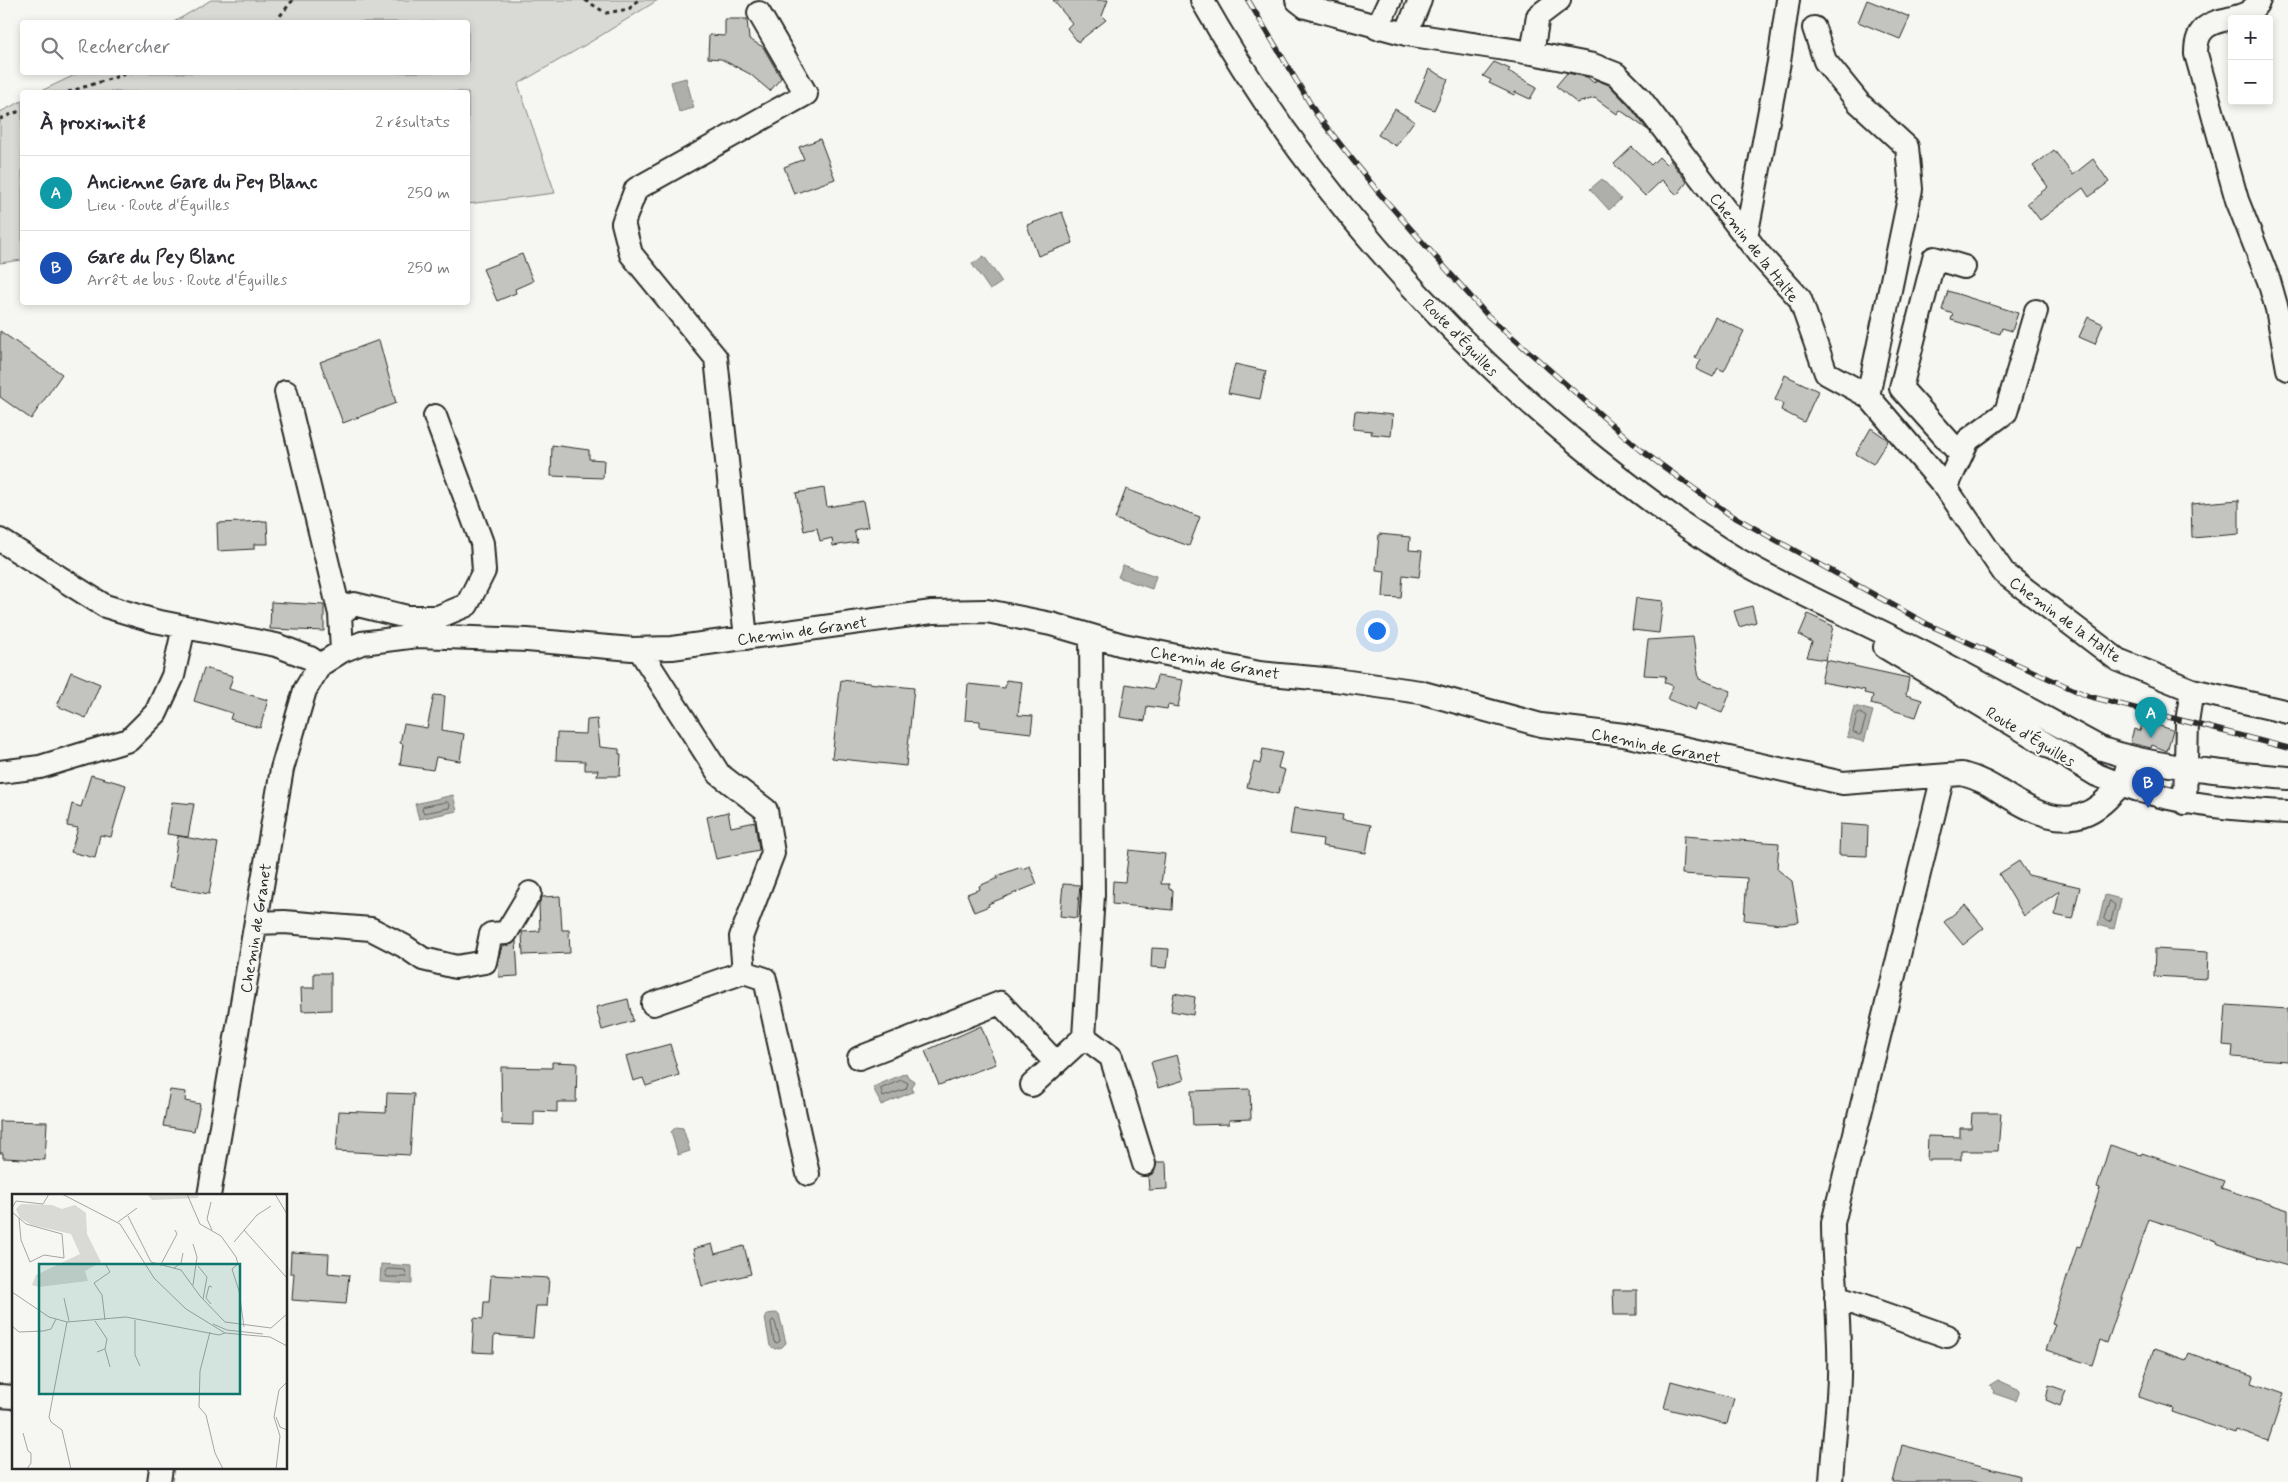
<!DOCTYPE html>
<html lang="fr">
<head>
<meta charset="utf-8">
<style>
	:root { --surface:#fff; --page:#f7f7f7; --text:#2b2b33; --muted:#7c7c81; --line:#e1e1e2; --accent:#0b8043 }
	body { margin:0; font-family:Mynerve,sans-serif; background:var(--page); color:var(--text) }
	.controls { position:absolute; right:15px; top:15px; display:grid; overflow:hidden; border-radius:5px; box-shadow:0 2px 8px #0003 }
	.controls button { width:45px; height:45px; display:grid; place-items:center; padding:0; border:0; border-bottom:1px solid var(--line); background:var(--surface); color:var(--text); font:25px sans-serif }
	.you { position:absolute; left:1376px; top:630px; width:18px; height:18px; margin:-12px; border:4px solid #fff; border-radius:50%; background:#1a73e8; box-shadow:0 0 0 8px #1a73e833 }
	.badge { display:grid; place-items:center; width:32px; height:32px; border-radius:50%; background:var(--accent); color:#fff; font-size:16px; font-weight:700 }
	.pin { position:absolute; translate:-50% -41px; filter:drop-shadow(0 1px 2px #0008) }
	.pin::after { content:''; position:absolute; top:26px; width:18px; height:15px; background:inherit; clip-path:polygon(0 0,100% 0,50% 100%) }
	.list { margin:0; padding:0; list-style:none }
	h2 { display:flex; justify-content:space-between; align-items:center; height:65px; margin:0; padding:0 20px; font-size:21px }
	h2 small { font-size:16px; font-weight:400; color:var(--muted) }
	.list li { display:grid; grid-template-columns:32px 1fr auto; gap:15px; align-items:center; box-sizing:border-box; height:75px; padding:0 20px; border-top:1px solid var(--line) }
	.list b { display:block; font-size:19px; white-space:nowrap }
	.list p { margin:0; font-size:16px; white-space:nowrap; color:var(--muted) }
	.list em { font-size:16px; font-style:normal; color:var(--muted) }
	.icon { flex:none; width:28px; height:28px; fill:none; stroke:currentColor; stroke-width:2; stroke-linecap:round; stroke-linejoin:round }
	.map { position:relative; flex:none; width:2288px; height:1482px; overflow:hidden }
	.search { position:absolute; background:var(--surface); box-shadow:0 2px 8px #0003; left:20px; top:20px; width:450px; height:55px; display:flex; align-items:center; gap:12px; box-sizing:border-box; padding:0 18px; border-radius:5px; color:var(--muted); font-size:19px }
	.panel { position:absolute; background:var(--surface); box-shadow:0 2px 8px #0003; left:20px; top:90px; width:450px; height:215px; border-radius:5px }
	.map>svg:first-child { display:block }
	.green { fill:#d9d9d5; stroke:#828280 }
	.water { fill:#aeaeab; stroke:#7a7a78 }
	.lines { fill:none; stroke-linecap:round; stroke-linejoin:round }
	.shore { stroke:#5f5f5e; stroke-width:1 }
	.building { fill:#c3c3c0; stroke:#2b2b2b }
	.minor-casing { stroke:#2b2b2b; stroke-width:26 }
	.path { stroke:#2b2b2b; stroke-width:3; stroke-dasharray:4 4; stroke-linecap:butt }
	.minor { stroke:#f6f6f2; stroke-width:22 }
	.rail-casing { stroke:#2b2b2b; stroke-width:5.5 }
	.rail { stroke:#f6f6f2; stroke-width:4; stroke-dasharray:11; stroke-linecap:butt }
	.labels { text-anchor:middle; stroke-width:4; stroke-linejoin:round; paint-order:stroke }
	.street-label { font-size:16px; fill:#2b2b2b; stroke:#f6f6f2 }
	.inset-road { fill:none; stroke:#a5a5a2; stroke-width:1 }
	.view { fill:#0f766e; fill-opacity:0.15; stroke:#0f766e; stroke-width:2.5 }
	.inset-edge { fill:none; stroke:#2b2b2b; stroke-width:2.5 }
</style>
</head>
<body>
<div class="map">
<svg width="2288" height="1482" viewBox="0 0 2288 1482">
	<rect width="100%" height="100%" fill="#f6f6f2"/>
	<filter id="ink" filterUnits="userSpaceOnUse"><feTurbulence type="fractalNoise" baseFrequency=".02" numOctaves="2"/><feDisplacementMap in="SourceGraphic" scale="10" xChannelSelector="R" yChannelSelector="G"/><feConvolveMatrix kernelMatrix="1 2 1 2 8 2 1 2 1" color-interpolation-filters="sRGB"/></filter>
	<g filter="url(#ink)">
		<path class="green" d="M211,0h447l-66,41 -74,43 37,109 -87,11v-112h-429l40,-19 389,-1v-50h-294z
			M22,101v159l-22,3v-151z"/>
		<path class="water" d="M686,78l8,30 -15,4 -8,-30z
			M1602,179l19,20 -12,11 -19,-21z
			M984,256l18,26 -12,8 -18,-26z
			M1123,565l33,11 -4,13 -34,-12z
			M1854,706l19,5 -9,31 -17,-5z
			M453,795l4,16 -38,8 -4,-15z
			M2105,895l16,4 -7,30 -16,-4z
			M906,1073l2,4 6,4 -2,7 1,4 -32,13 -8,-18z
			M676,1127l7,1 7,23 -12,4 -7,-23z
			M381,1264l31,2v18l-32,-2z
			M775,1313l4,1 7,29 -4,4 -7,2 -5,-3 -5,-28 2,-4z
			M1998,1380l22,10 -4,11 -23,-8 1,-3 -4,-5z"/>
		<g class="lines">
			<path class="shore" d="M1860,713l6,4 -5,17 -2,1 -6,-3 4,-17z
				M447,802l3,2 -1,4 -25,5 -2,-2 1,-4z
				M2110,901l5,4 -4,16 -3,1 -4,-3z
				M902,1080l6,3 -2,6 -23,8 -2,-8z
				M388,1269l17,1 2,7h-20l-2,-5z
				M773,1320l2,2 5,19 -3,2 -3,-1 -3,-19z"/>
		</g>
		<path class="building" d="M1053,0h55l-6,16 4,4 -28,22 -11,-14 5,-5z
			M1867,0l43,17 -10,22 -42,-17z
			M725,19h22l2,20 14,8 18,31 -11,13 -20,-17 -29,-15 -13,-1 1,-23 16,1z
			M1494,62l16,7 -2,2 29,16 -7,12 -15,-7 -1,3 -25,-12 2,-3 -8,-4z
			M1429,69l19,10 -14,31 -19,-8z
			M1567,73l20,4 7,6 2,-3 13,5 20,21 19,24 -28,-20 -3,4 -22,-16 -18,5 -21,-17z
			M1395,109l19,12 -18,25 -18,-11z
			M820,139l15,40 -41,15 -10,-27 20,-8 -5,-12z
			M1632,147l19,18 8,-8 7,7 4,-4 17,22 -10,13 -15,-15 -17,16 -31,-32z
			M2054,150l19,25 20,-16 16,23 -20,15 -6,-9 -43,32 -13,-17 21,-16 -15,-21z
			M1062,212l11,31 -35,13 -11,-31z
			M522,254l11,27 -18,8 1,4 -19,8 -14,-32z
			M1948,291l70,22 -6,18 -10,-3 -2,6 -49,-14 2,-6 -11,-4z
			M1715,317l29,14 -20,40 -6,-3 -5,9 -17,-8 5,-9 -6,-2z
			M2088,317l15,7 -8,20 -16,-7z
			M0,331l62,43 -31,45 -31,-22z
			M379,340l17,63 -53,20 -23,-61z
			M1235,364l31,7 -6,28 -32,-6z
			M1785,375l33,16 -14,31 -23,-12 2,-6 -8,-4z
			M1355,411l38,4 -2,21 -20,-2 1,-3 -19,-2z
			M1871,428l17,12 -15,24 -17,-10z
			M552,445l37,5v9l15,1 -1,18 -52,-2z
			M824,488l3,19 36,-6 5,26 -14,3 3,12 -24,4 -1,-8 -12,3 -3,-13 -13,3 -8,-38z
			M1126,489l74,28 -11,29 -74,-27z
			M2239,500v34l-47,4 -1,-34z
			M267,521l1,23h-14v5l-36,2 -1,-28z
			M1379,534l31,3 -1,13 13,1 -3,26 -16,-2 -2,23 -18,-1 2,-26 -9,-1z
			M1636,598l27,3 -4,32 -27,-3z
			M271,602l53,3v26l-54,-2z
			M1752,606l4,16 -17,5 -5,-16z
			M1808,614l25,12 -7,34 83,18 -3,17 16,5 -6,17 -45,-13 2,-9 -9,-2 1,-3 -44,-8 5,-22 -19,-3 5,-15 -13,-7z
			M1693,637l6,42 32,12 -9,22 -24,-10 -3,7 -28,-11 6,-13 -9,-4 2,-6 -22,-1 4,-35z
			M204,668l29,8 -4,13 39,11 -8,28 -30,-9 2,-6 -38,-12z
			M71,672l29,12 -14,34 -29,-12z
			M1157,676l26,4 -5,27 -10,-2 -1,4 -20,-3 -2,15 -25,-4 6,-33 28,5z
			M841,680l73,8 -8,78 -74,-8z
			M1006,680l16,2 -4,33 15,1 -2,17 -51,-6v-6l-15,-1 3,-36 37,4z
			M434,695l11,1 -3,34 22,4 -4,27 -24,-4 -3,13 -33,-5 3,-21 -3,-1 4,-19 23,4z
			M597,719l3,28 19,2v5h2l-1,22h-23l1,-6h-13v-9l-29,-1 1,-27 29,1 1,-14z
			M2143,721l30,9 -6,21 -15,-6 -1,3 -21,-5 4,-14 6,2z
			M1263,749l19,4 -4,15 7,2 -7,24 -31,-7 7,-25 6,2z
			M91,775l35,10 -15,52 -11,-2 -5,23 -24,-6 7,-24 -11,-2 5,-22 9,3z
			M172,802l22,2 -6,33 -21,-3z
			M1294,808l49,7 -1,5 29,5 -5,28 -44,-7 1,-7 -33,-5z
			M728,812l3,15 24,-5 4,28 -43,9 -9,-42z
			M1840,824l28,2 -1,30 -28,-1z
			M178,836l40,7 -9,51 -39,-7z
			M1684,836l95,7 -2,26 15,12 7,41 -18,2 -37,-4 3,-42 -65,-4z
			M1129,850l36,4 -4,30h8v5l4,1 -1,20 -60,-6 1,-23 12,1z
			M2019,861l9,14 52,12 -8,32 -17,-4 4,-24 -35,25 -25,-42z
			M1030,866l7,18 -49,20 1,2 -15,6 -7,-18 13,-5 -1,-3 19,-8 -1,-2 24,-9 1,2z
			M1063,884l17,1 -3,33 -17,-2z
			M560,896l2,34h7l1,23 -47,2 -1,-23 18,-1 -1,-27 3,-7z
			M1965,905l19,23 -21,17 -19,-23z
			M516,941l2,35 -19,1 -1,-14 4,-17 10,-2z
			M1152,948l17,1 -2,19 -16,-1z
			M2155,949l53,3 -1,27 -53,-3z
			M314,973h17v37l-29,1 -1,-23h13z
			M1174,993l21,4 -2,18 -22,-4z
			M628,999l5,22 -31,9 -6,-23z
			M2226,1005l62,4v52l-56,-4 1,-11 -10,-1z
			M981,1026l15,38 -57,21 -14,-34z
			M670,1044l9,31 -33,11 -3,-8 -10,3 -7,-25z
			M1177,1055l7,25 -26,8 -7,-26z
			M552,1062l25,1 -1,39h-19v10l-23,-1v14l-32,-1 -1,-57 51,1z
			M1250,1089l1,30 -22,1v4l-36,1 -2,-34z
			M170,1090l16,2 -1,9 15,3 -6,27 -31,-5z
			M387,1093l27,1 -4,61 -74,-4 3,-40 47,2z
			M1972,1113h29l-3,38h-37v9h-34l1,-24 32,1v-9h11z
			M0,1121l47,1 -2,38 -42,-2v-5h-3z
			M2110,1145l31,10 1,-2 82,28 -3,7 67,22v56l-29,-8 -43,-15v-2l-67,-22 -42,124 -7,-3 -8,25 -46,-15 9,-26 -3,-1 25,-76 3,1 12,-35 8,-25 -3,-1z
			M1157,1162h9l1,27 -18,1 -1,-14 6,-3z
			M712,1244l3,10 29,-8 7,28 -49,12 -9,-37z
			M291,1252l38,2 -1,19 21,2 -3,29 -54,-4 2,-27h-4z
			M491,1275l58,3 -2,28h-11l-3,32 -39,-3 -1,18 -21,-1 2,-34 9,1 1,-17h5z
			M1613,1290h24v25h-23z
			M2154,1349l32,11 3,-7 22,8 43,15 -2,7 32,11 -16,47 -32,-11 -1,3 -25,-8 -38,-13 1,-4 -35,-11z
			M1671,1381l63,17 -7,26 -63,-16z
			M2049,1385l17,6 -6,15 -14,-6z
			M1902,1445l118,31 -1,6h-126z"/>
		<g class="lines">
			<g class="minor-casing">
				<path id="minor" d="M1202,0c99,175 235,331 392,457 45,36 91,71 141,101 57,33 118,59 177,89 64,32 127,68 190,102 61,20 123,23 186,29
					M1297,0l9,7 100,27 126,19 61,12 23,9 23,23 120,157 41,45 26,74 42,23 78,92 58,85 114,87 74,30 96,22
					M2259,0c-13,31 -64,5 -63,54l41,146 32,81 8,28 11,60
					M1377,28l13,-28
					M1814,28l11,33 34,42 48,44 4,42 -43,207
					M1406,34l14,-34
					M1532,53l6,-37 21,-16
					M1746,237l33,-175 9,-62
					M286,392l54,222 2,37
					M1961,455l-60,-67 33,-130 30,9
					M1946,488l22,-48 38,-28 30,-101
					M0,540l105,66 50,15 121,24 34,13 10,7
					M340,614l14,-10 53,13h31l29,-12 17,-34 -2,-28 -47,-127
					M1091,636l2,259 -9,142 27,20 33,107
					M746,638l-30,-280 -85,-104 -8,-31 13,-34 170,-95 -47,-81
					M1885,647l212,128c63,27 123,34 191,37
					M639,649l80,125 47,36 7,43 -32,84 3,35 -91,32
					M0,772l40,-5 89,-27 27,-27 17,-37 11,-49
					M2185,803l2,-81 5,-32
					M256,923l28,-1 87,7 33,17 19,13 33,8 29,-5 6,-28 15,-1 24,-40
					M744,972l21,7 43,195
					M859,1058l141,-55 56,60
					M1032,1085l52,-48
					M209,1196l73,-427 23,-79 15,-25 22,-14 20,-8 55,-7 110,4 105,9 40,-1 260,-36 55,-1 64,13 72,21 136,28 76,7 85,12 121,33 83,10 219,48 119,-9c31,8 42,23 69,35 29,14 54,12 77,-11 4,-5 10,-9 13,-14 5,-8 6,-18 9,-26
					M1836,1297l111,39
					M0,1396l14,1
					M159,1482l2,-14
					M1831,1482c2,-35 7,-71 8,-106 2,-51 -6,-102 -6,-153l110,-447"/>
			</g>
			<path class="path" d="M585,0l21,13 23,-4 9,-9
				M275,22l18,-22
				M68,92l64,-20
				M0,119l17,-7 5,2"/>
			<use href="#minor" class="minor"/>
			<g class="rail-casing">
				<path id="rail" d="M1248,0l69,115 62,78 108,122 155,136 87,63 198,110 161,72 200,52"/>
			</g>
			<use href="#rail" class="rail"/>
		</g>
	</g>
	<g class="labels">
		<g class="street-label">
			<text transform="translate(1755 247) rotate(52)" y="6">Chemin de la Halte</text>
			<text transform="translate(1461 337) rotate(46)" y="6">Route d'Éguilles</text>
			<text transform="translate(2066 619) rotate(36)" y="6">Chemin de la Halte</text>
			<text transform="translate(802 630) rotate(-8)" y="6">Chemin de Granet</text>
			<text transform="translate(1215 662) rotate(10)" y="6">Chemin de Granet</text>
			<text transform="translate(2031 736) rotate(31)" y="6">Route d'Éguilles</text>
			<text transform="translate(1656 745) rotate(11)" y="6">Chemin de Granet</text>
			<text transform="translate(255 928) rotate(-81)" y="6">Chemin de Granet</text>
		</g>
	</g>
	<g transform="translate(12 1194)">
		<rect width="275" height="275" fill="#f6f6f2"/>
		<path d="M135,0h52l-1,4 -46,2zM9,10l31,1 10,4 13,-4 11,8 1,21 14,28 -16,9 3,10 -49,6 -7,-2 4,-10 44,-21 -9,-20 -39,-9 -12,-7 -4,-9z" fill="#d9d9d5"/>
		<path class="inset-road" d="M50,0l58,30 34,54 32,31 39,24 45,4 17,9M175,0l13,30 21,12 15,21 2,7 -6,5 7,22 5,36M263,0l12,20M199,8l-4,17 5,11M0,14l4,-7 27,3 6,-10M0,18l14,12 36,10 2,24 -20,-3 -14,7 -9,-22 -2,-22M116,22l23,46 30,8 19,26 25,26 46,6 16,-14M106,28l19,-14M232,36l43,48M222,48l23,-27 14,-9M181,50l4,13 -4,28M148,72l17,-32 -2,-4M186,72l9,11 -4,22M162,74l7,-5 2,-10M0,98l37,25 18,5M52,104l5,23M199,110l-5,-6 3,-12 3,1M93,126l-3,-25 -8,-12 16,-11 -4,-7M123,126v35l5,11M83,127l12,18 -2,10 -8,3M201,130l14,6 36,4M0,132l7,6 24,-1 8,-2 5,-10M198,138l-10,39 -1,36 7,8 9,38 8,16M93,155l5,18M264,223l4,10 7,3M11,239l5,18 3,2v10l-4,6M59,275l-9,-39 -11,-8 -2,-5 18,-95 59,-5 93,18 6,-2M264,275l4,-33 -6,-19 5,-27 8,-8"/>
		<path class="view" d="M27,70h201v130h-201z"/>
		<rect width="275" height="275" class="inset-edge"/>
	</g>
</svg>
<div class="controls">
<button>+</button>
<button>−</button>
</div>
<div class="you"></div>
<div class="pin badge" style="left:2151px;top:738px;background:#0f9aa8">A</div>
<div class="pin badge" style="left:2148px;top:808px;background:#1a4fb4">B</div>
<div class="search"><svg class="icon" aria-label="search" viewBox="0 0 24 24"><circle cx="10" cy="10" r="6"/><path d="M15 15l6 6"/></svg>Rechercher</div>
<section class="panel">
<h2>À proximité<small>2 résultats</small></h2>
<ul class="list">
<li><span class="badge" style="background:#0f9aa8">A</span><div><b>Ancienne Gare du Pey Blanc</b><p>Lieu · Route d'Éguilles</p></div><em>250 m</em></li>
<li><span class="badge" style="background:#1a4fb4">B</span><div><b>Gare du Pey Blanc</b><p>Arrêt de bus · Route d'Éguilles</p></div><em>250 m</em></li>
</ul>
</section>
</div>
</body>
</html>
